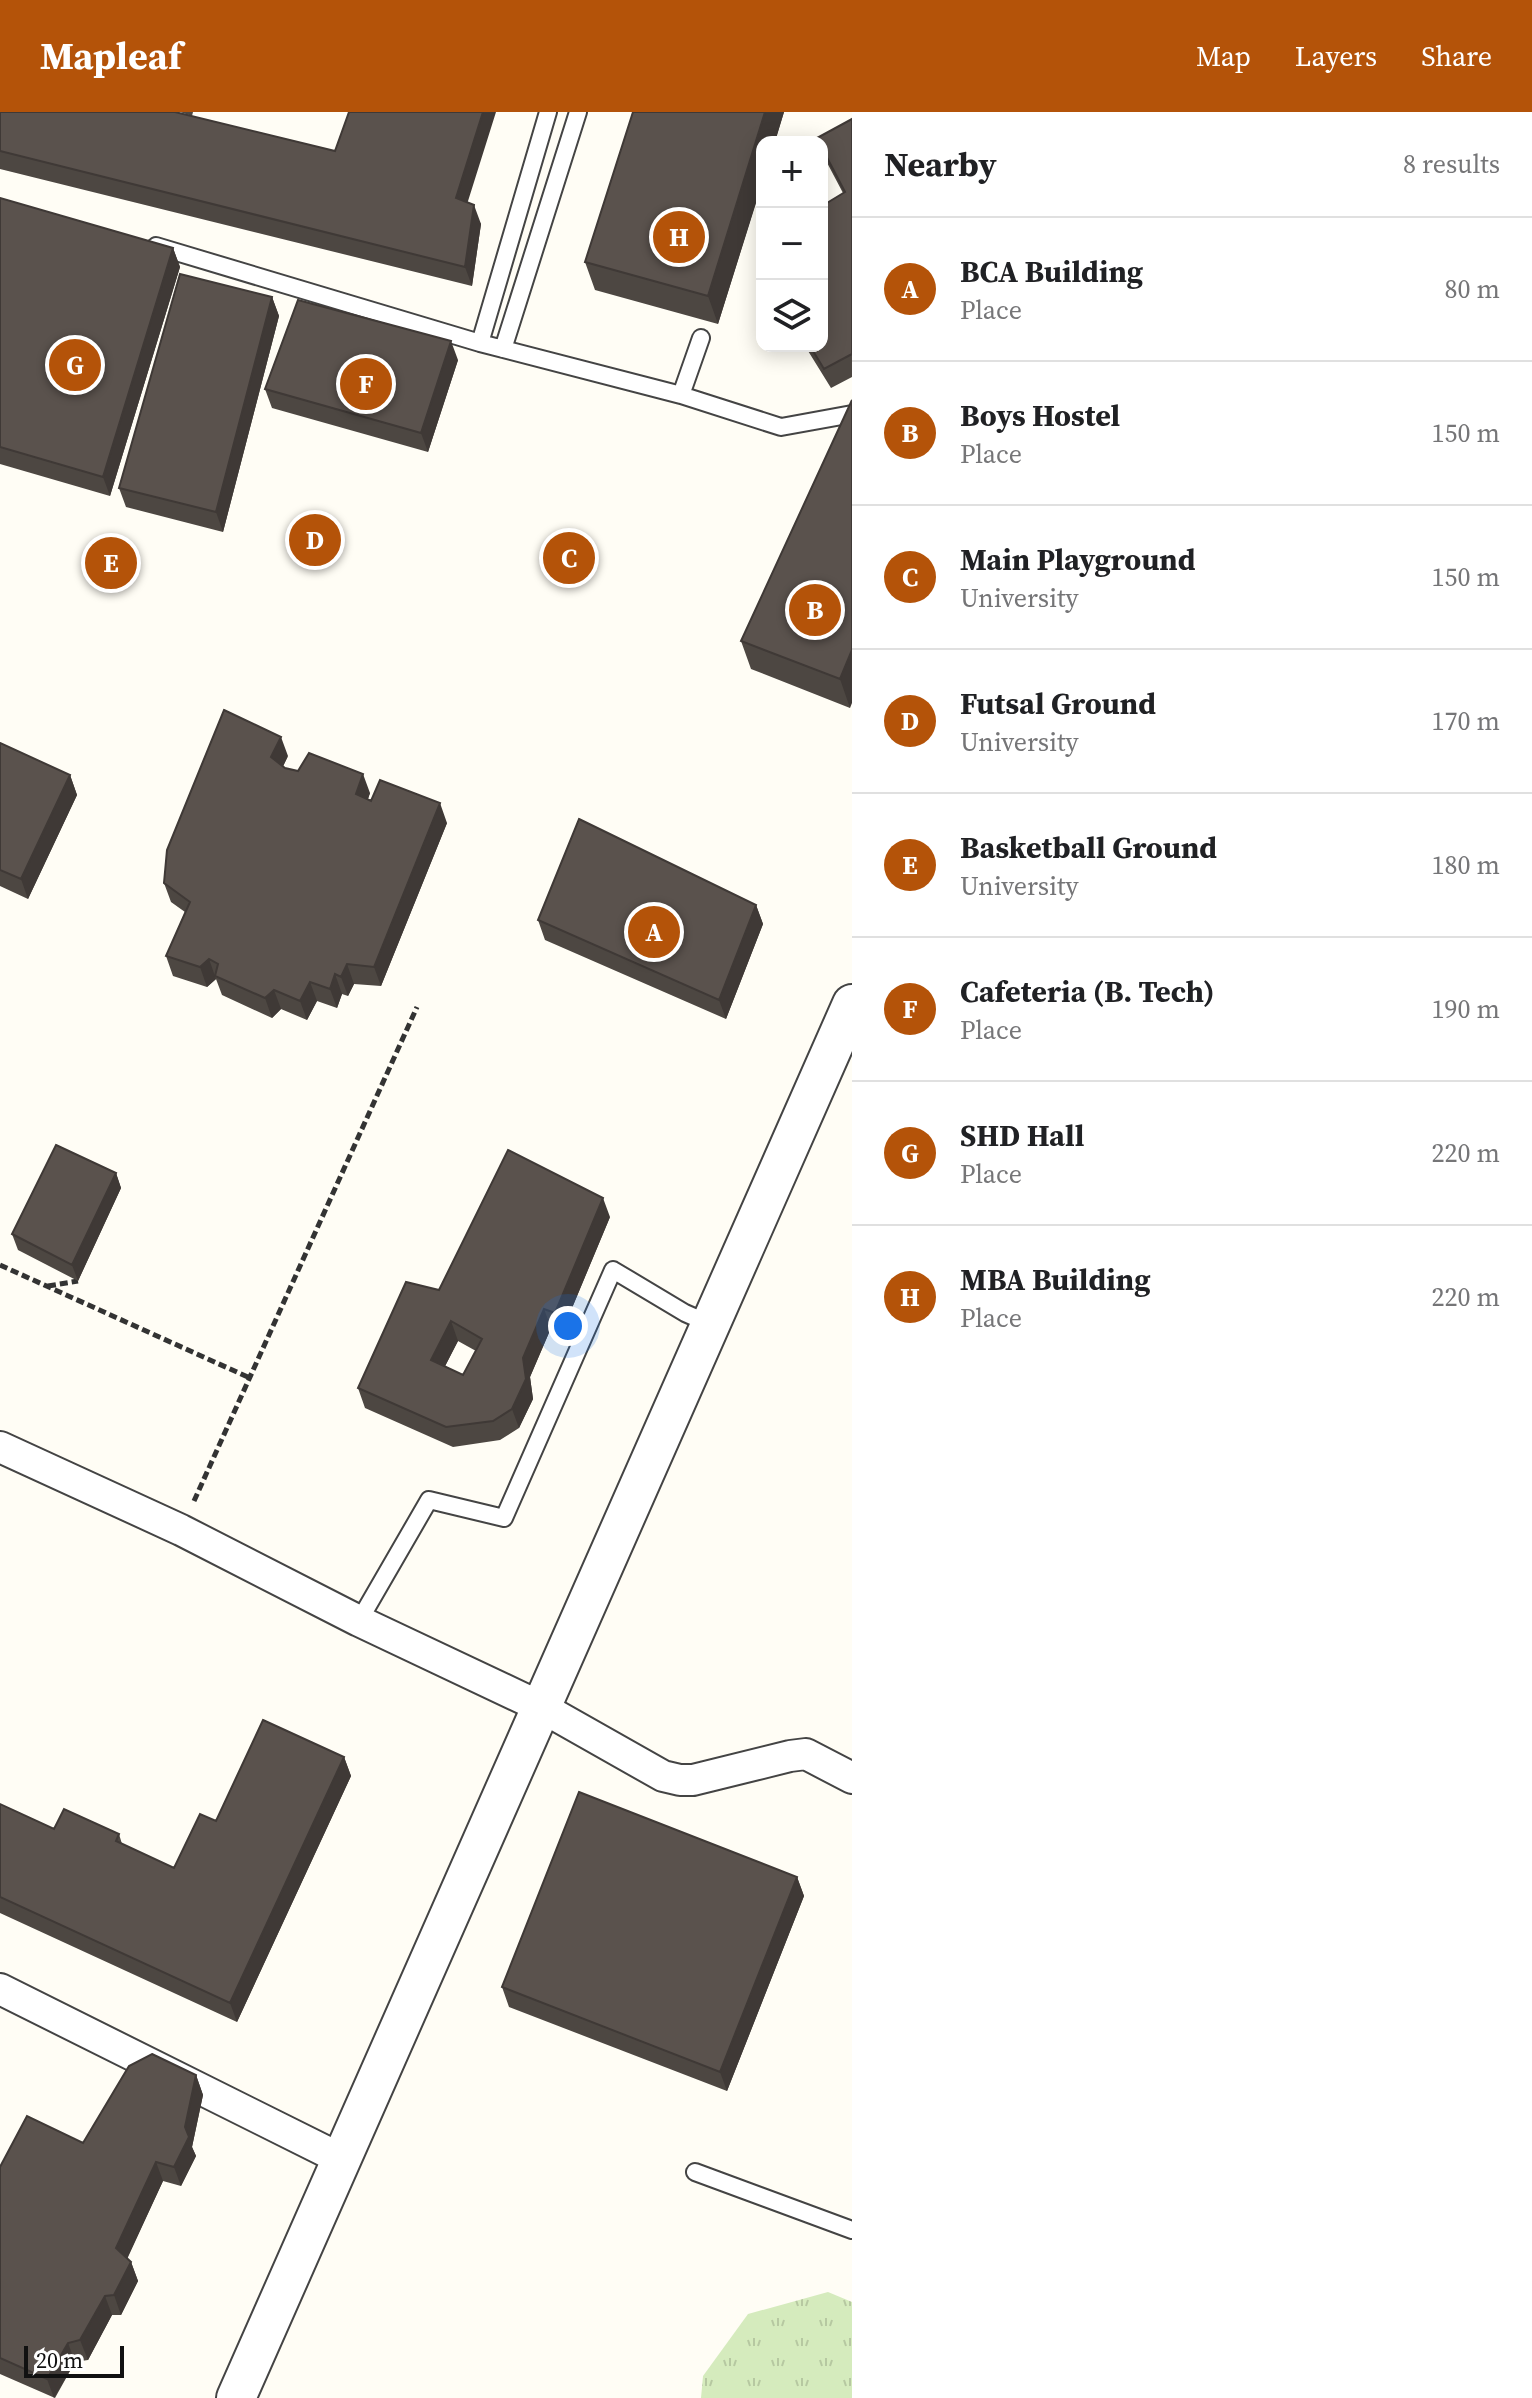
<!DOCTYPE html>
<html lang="en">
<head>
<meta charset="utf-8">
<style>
	:root { --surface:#fff; --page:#f2f2f2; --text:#202124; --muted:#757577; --line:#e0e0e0; --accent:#b45309 }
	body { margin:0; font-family:"Source Serif 4",serif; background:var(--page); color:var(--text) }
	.controls { position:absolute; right:24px; top:24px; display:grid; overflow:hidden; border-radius:16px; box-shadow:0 4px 20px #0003 }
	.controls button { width:72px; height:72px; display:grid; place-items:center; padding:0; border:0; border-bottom:2px solid var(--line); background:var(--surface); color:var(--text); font:40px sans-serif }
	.scale { position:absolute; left:24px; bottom:20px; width:100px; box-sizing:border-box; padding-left:8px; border:4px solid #111; border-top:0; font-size:22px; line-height:28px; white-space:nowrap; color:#111; -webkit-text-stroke:6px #fff; paint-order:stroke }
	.you { position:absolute; left:568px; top:1214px; width:28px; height:28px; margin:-20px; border:6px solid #fff; border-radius:50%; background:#1a73e8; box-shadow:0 0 0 12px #1a73e833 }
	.badge { display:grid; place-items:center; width:52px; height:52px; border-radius:50%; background:var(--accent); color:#fff; font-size:26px; font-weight:700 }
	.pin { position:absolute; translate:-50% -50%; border:4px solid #fff; box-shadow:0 2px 8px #0006 }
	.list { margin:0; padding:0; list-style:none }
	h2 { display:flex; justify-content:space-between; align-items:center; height:104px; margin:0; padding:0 32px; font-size:34px }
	h2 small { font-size:26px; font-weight:400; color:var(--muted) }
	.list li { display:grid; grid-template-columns:52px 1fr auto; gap:24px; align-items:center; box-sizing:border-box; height:144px; padding:0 32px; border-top:2px solid var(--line) }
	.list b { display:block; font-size:30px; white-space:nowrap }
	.list p { margin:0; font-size:26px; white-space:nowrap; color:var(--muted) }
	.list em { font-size:26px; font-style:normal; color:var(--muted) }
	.icon { flex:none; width:44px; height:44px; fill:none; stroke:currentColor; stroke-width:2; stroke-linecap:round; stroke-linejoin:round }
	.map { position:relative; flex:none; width:852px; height:2286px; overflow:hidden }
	header { display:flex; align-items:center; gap:48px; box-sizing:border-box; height:112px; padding:0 40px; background:var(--accent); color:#fff }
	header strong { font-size:38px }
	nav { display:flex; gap:44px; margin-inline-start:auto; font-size:28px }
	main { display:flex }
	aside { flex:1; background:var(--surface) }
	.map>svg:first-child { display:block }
	.grass { fill:url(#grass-tufts) }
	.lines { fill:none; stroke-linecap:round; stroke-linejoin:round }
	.service-casing { stroke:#444; stroke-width:20 }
	.minor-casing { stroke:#444; stroke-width:34 }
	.tertiary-casing { stroke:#444; stroke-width:42 }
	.path { stroke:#333; stroke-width:5; stroke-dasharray:8 4; stroke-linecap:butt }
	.service { stroke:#fff; stroke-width:16 }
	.minor { stroke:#fff; stroke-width:30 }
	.tertiary { stroke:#fff; stroke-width:38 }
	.wall { fill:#4d4742; fill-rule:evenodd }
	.shaded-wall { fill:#3f3936 }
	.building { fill:#5a524d; stroke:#3f3936; stroke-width:2; fill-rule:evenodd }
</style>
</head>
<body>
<header>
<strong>Mapleaf</strong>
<nav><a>Map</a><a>Layers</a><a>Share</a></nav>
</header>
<main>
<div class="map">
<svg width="852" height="2286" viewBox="0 0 852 2286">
	<defs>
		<pattern id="grass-tufts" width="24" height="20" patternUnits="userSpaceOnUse" patternTransform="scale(2)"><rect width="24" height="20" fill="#d5ebbd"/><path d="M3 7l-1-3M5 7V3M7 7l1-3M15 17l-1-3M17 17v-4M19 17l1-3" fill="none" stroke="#b6c8a1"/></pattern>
	</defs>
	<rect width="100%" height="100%" fill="#fffdf5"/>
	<path class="grass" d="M828,2180l24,10v96h-151l2,-22 45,-62z"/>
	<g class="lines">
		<g class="service-casing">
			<path id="service" d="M156,134l324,97 68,-231
				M480,231l201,52 100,32 71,-13
				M503,237l75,-237
				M681,283l20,-57
				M359,1509l70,-121 75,18 109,-248 72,43 25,11
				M695,2060l157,58"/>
		</g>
		<g class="minor-casing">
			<path id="minor" d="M0,1335l181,83 178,91 182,86 122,69 17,4h13l97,-24 16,-2 46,24
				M0,1877l341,170"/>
		</g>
		<g class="tertiary-casing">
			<path id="tertiary" d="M236,2286l616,-1394"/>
		</g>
		<path class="path" d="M0,1153l250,113
			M48,1174l30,-5
			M194,1389l223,-494"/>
		<use href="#service" class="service"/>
		<use href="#minor" class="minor"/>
		<use href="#tertiary" class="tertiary"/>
	</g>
	<path class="wall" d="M0,0l467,90 14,22 -9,62 -472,-117z
		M180,0h13l-1,4z
		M633,0h151l-66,212 -123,-34 -10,-28z
		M852,7v258l-21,11 -26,-42h17l21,-153 -19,-36 -2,-5v-10h-4l-1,-4z
		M0,86l173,50 7,19 -70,229 -110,-32z
		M272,185l7,19 -56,216 -97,-25 -7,-19z
		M458,248l-30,92 -156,-44 -7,-19z
		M852,288l-2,308 -99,-39 -10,-28z
		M0,631l70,32 7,20 -49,104 -28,-13z
		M288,644l-5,10 2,2 85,25 -2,6 79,24 -66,163 -27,-2 -6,12 -6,-2 -5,14 -20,-7 -10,19 -26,-11 -9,9 -50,-23 -6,-16 -9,8 -34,-11 -7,-20 19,-44 -14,-10 -7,-19z
		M756,793l7,19 -37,95 -181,-79 -7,-20z
		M116,1061l5,15 -43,93 -60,-31 -6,-16z
		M610,1105l-48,115 -11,-4 -21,49 3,22 -14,29 -19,12 -47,7 -88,-39 -7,-20 81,-98zM458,1229l18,10 -13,24 -18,-9z
		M344,1645l7,19 -114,246 -237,-109v-109l54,25 65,5 3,10 52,24 42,-47z
		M797,1765l7,19 -77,195 -218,-84 -7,-20z
		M196,1963l7,20 -11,52 4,9 -15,30 -18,-5 -36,77 4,4 7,19 -17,34h-9l-24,45 -13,2 -20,36 -55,-24v-207l83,-24z"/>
	<path class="shaded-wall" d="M483,0h13l-33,105 -7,-19z
		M765,0h19l-9,30h-13v42l-44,140 -10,-28z
		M474,93l7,19 -9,62 -7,-19z
		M173,136l7,19 -70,229 -7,-19z
		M272,185l7,19 -56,216 -7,-20z
		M451,229l7,19 -30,92 -7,-19z
		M852,538v53l-2,5 -10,-29z
		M281,625l7,19 -10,21 -7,-20z
		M363,662l7,19 -7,20 -7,-19z
		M70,663l7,20 -49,104 -7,-20z
		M440,691l7,20 -66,163 -7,-19z
		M756,793l7,19 -37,95 -7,-19z
		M209,847l7,20 -9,8 -7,-20z
		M347,852l7,20 -6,12 -7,-19z
		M335,862l7,20 -5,14 -7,-19z
		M310,870l7,19 -10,19 -7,-19z
		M274,878l7,19 -9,9 -7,-20z
		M116,1061l5,15 -43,93 -6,-16z
		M603,1086l7,19 -48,115 -7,-19z
		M544,1197l7,19 -21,49 3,22 -14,29 -7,-19 11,-51z
		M451,1209l7,20 -20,39 -7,-20z
		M344,1645l7,19 -114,246 -7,-19z
		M797,1765l7,19 -77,195 -7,-19z
		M196,1963l7,20 -11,52 4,9 -15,30 -7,-19 11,-40z
		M156,2050l7,19 -40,87 -7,-20z
		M131,2150l7,19 -17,34 -7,-20z
		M105,2184l7,19 -24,45 -8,-20z
		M68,2231l7,19 -21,36 -7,-19z"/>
	<path class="building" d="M0,0h175l160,39 14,-39h134l-27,86 18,7 -9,62 -465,-116z
		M633,0h132l-57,184 -123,-34z
		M852,7v235l-28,15 -14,-23h12v-140l23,-14 -23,-44v-6h-3l-2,-4z
		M0,86l173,50 -70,229 -103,-30z
		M180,162l92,23 -56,215 -97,-24z
		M298,188l153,41 -30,92 -156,-44z
		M852,288v250l-12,29 -99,-38z
		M224,598l57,27 -10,20 14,11 13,3 11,-18 54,21 -7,20 15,7 9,-21 60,23 -66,164 -27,-3 -6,13 -6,-3 -5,15 -20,-7 -10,19 -26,-11 -9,8 -50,-22 3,-12 -9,-5 -9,8 -34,-11 24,-54 -26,-19 3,-33z
		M0,631l70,32 -49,104 -21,-9z
		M579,707l177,86 -37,95 -181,-80z
		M56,1033l60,28 -44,92 -60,-31z
		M508,1038l95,48 -48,115 -11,-4 -21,49 3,21 -14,30 -19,12 -47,6 -88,-39 48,-106 33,8zM451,1209l31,18 -19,36 -32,-15z
		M263,1608l81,37 -114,246 -230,-106v-93l54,25 10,-20 55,25 -3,7 58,27 26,-54 16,7z
		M579,1680l218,85 -77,195 -218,-85z
		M152,1942l44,21 -11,52 4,10 -15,30 -18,-5 -40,86 15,14 -17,33 -9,1 -25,44 -12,3 -21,36 -47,-21v-191l27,-51 56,27 46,-77z"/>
</svg>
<div class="controls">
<button>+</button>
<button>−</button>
<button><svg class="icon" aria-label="layers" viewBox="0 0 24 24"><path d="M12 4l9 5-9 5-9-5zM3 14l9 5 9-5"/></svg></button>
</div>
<div class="scale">20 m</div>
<div class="you"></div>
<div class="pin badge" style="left:654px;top:820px">A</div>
<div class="pin badge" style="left:815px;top:498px">B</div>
<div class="pin badge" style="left:569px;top:446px">C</div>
<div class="pin badge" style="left:315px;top:428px">D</div>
<div class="pin badge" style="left:111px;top:451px">E</div>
<div class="pin badge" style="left:366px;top:272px">F</div>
<div class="pin badge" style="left:75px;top:253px">G</div>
<div class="pin badge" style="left:679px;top:125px">H</div>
</div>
<aside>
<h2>Nearby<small>8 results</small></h2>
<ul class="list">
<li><span class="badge">A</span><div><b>BCA Building</b><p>Place</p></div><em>80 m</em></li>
<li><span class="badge">B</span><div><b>Boys Hostel</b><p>Place</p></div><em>150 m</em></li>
<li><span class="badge">C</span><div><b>Main Playground</b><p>University</p></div><em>150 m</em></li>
<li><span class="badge">D</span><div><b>Futsal Ground</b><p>University</p></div><em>170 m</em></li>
<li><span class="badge">E</span><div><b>Basketball Ground</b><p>University</p></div><em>180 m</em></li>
<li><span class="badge">F</span><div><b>Cafeteria (B. Tech)</b><p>Place</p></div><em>190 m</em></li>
<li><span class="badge">G</span><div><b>SHD Hall</b><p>Place</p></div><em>220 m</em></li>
<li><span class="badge">H</span><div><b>MBA Building</b><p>Place</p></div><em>220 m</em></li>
</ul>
</aside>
</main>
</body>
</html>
